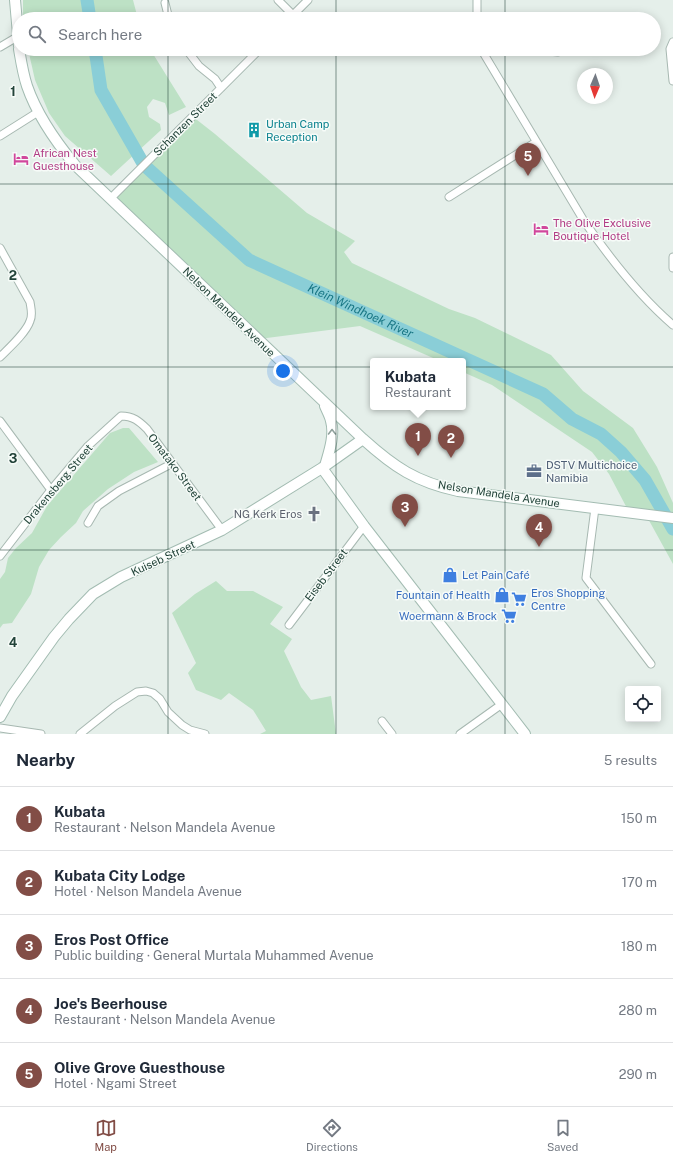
<!DOCTYPE html>
<html lang="en">
<head>
<meta charset="utf-8">
<style>
	:root { --surface:#fff; --page:#f2f2f3; --text:#1f2937; --muted:#747a83; --line:#e0e1e3; --accent:#824d46 }
	body { margin:0; font-family:"Public Sans",sans-serif; background:var(--page); color:var(--text) }
	.controls { position:absolute; right:12px; bottom:12px; display:grid; overflow:hidden; border-radius:4px; box-shadow:0 2px 10px #0003 }
	.controls button { width:36px; height:36px; display:grid; place-items:center; padding:0; border:0; border-bottom:1px solid var(--line); background:var(--surface); color:var(--text); font:20px sans-serif }
	.compass { position:absolute; left:577px; top:68px; width:36px; height:36px; border-radius:50%; background:var(--surface); box-shadow:0 2px 10px #0003; rotate:182deg }
	.you { position:absolute; left:283px; top:371px; width:14px; height:14px; margin:-10px; border:3px solid #fff; border-radius:50%; background:#1a73e8; box-shadow:0 0 0 6px #1a73e833 }
	.badge { display:grid; place-items:center; width:26px; height:26px; border-radius:50%; background:var(--accent); color:#fff; font-size:13px; font-weight:700 }
	.pin { position:absolute; translate:-50% -33px; filter:drop-shadow(0 1px 2px #0008) }
	.pin::after { content:''; position:absolute; top:21px; width:14px; height:12px; background:inherit; clip-path:polygon(0 0,100% 0,50% 100%) }
	.popup { position:absolute; left:370px; top:358px; width:96px; height:52px; box-sizing:border-box; display:grid; place-content:center; border-radius:4px; background:var(--surface); filter:drop-shadow(0 1px 3px #0005); font-size:13px; white-space:nowrap; color:var(--muted) }
	.popup b { font-size:15px; color:var(--text) }
	.popup::after { content:''; position:absolute; left:50%; top:100%; margin-left:-8px; border:8px solid transparent; border-top-color:var(--surface) }
	.list { margin:0; padding:0; list-style:none }
	h2 { display:flex; justify-content:space-between; align-items:center; height:52px; margin:0; padding:0 16px; font-size:17px }
	h2 small { font-size:13px; font-weight:400; color:var(--muted) }
	.list li { display:grid; grid-template-columns:26px 1fr auto; gap:12px; align-items:center; box-sizing:border-box; height:64px; padding:0 16px; border-top:1px solid var(--line) }
	.list b { display:block; font-size:15px; white-space:nowrap }
	.list p { margin:0; font-size:13px; white-space:nowrap; color:var(--muted) }
	.list em { font-size:13px; font-style:normal; color:var(--muted) }
	.icon { flex:none; width:22px; height:22px; fill:none; stroke:currentColor; stroke-width:2; stroke-linecap:round; stroke-linejoin:round }
	.map { position:relative; flex:none; width:673px; height:734px; overflow:hidden }
	.search { position:absolute; background:var(--surface); box-shadow:0 2px 10px #0003; left:12px; right:12px; top:12px; height:44px; display:flex; align-items:center; gap:10px; box-sizing:border-box; padding:0 14px; border-radius:22px; color:var(--muted); font-size:15px }
	.sheet { height:372px; background:var(--surface) }
	nav { display:flex; justify-content:space-around; align-items:center; box-sizing:border-box; height:56px; border-top:1px solid var(--line); background:var(--surface); font-size:11px; color:var(--muted) }
	nav a { display:grid; justify-items:center; gap:2px }
	nav .on { color:var(--accent) }
	.map>svg:first-child { display:block }
	.green { fill:#bde1c5 }
	.lines { fill:none; stroke-linecap:round; stroke-linejoin:round }
	.river { stroke:#8aced7; stroke-width:13 }
	.street-casing { stroke:#a7b8b1; stroke-width:9 }
	.secondary-casing { stroke:#a3bcb2; stroke-width:12 }
	.street { stroke:#fff; stroke-width:7 }
	.secondary { stroke:#fff; stroke-width:10 }
	.oneway { stroke:#90a19c }
	.grid { fill:none; stroke:#224339; stroke-width:1; stroke-opacity:0.55 }
	.labels { text-anchor:middle; stroke-width:3; stroke-linejoin:round; paint-order:stroke }
	.street-label { font-size:11px; fill:#224339; stroke:#f6fbf8 }
	.culture-label { font-size:11px; fill:#0d838f; stroke:#f6fbf8; text-anchor:start }
	.hotel-label { font-size:11px; fill:#b23c85; stroke:#f6fbf8; text-anchor:start }
	.service-label { font-size:11px; fill:#4e5e75; stroke:#f6fbf8; text-anchor:start }
	.worship-label { font-size:11px; fill:#5b616d; stroke:#f6fbf8; text-anchor:end }
	.shop-label { font-size:11px; fill:#366cbe; stroke:#f6fbf8; text-anchor:start }
	.water-label { font-size:12px; font-style:italic; fill:#187684; stroke:#f6fbf8 }
	.grid-label { font-size:13px; text-anchor:middle; font-weight:bold; fill:#224339; stroke:#f6fbf8; stroke-width:3; stroke-linejoin:round; paint-order:stroke }
</style>
</head>
<body>
<div class="map">
<svg width="673" height="734" viewBox="0 0 673 734">
	<rect width="100%" height="100%" fill="#e5efea"/>
	<path class="green" d="M23,0h110l5,19h-115z
		M28,49h122l36,58 -17,8 -4,-12 -12,-4 -6,8 2,10 11,7 1,6 -50,46 -46,-40 -16,-23 -14,-33z
		M192,116l23,18 92,79 48,28 -11,11 8,11 97,46 26,9 76,37 32,36 50,37 24,39 16,36v61l-27,-49 -17,-3 -20,-38 -17,-22 -100,-67 -29,-13v-11h-23l-80,-35 -101,13 -149,-140z
		M123,428h6l29,34 -24,10 -26,17 -25,22 -7,12 -15,14 -12,13 -10,17 -8,27 -19,29 -9,1 -3,4v-49l5,-7 3,-14 8,-10 16,-15 15,-27 63,-73z
		M216,581l11,10h26l30,16 -13,17 22,15 -8,12 17,36 10,13 20,-4 5,38h-76l6,-3 -13,-21 -24,-17 -8,7 -25,-10 -8,-17 8,-10 -24,-50 23,-19z"/>
	<g class="lines">
		<g class="river">
			<path d="M87,0l3,19"/>
			<path id="s1" d="M95,49l6,41 43,75 105,95 294,134 29,25 29,15 20,18 24,28 28,49"/>
		</g>
		<g class="street-casing">
			<path id="street" d="M278,0l15,15
				M477,0v19
				M165,3l4,16
				M289,19l19,-19
				M673,42l-3,7 3,32
				M0,47l17,-10
				M186,49l13,17 16,13 6,9
				M481,49l103,172c25,36 55,75 89,104
				M530,49l28,3
				M0,136l38,-24
				M449,197l87,-55
				M110,199l150,-150
				M0,248l30,54c1,7 3,13 0,19 -4,12 -21,27 -30,36
				M673,257v11
				M0,421l51,69
				M595,508l-9,70 65,86
				M88,523l10,-17 21,-15 54,-28
				M0,556l51,-66 37,-44 33,-30c12,0 18,5 26,13l75,101
				M289,625l75,-99
				M382,721l10,13
				M0,728l41,6
				M80,734l35,-28 22,-14 9,-1 7,2 7,6 8,13 14,13 8,5 15,4
				M460,734l42,-30"/>
		</g>
		<g class="secondary-casing">
			<path id="secondary" d="M15,0l4,46
				M19,49c2,12 4,25 8,37 10,29 29,56 48,79l288,274c31,28 53,43 95,52l215,27
				M325,406c2,5 5,10 6,15 4,14 -2,31 -6,45
				M322,468l42,58 161,208
				M0,717l12,-21 42,-59 15,-18 24,-25 28,-17 101,-47 100,-62 41,-29"/>
		</g>
		<use href="#street" class="street"/>
		<use href="#secondary" class="secondary"/>
	</g>
	<defs><path id="oneway-chevron" d="M-2-3.5L2.5 0L-2 3.5" fill="none" stroke-width="1.6" stroke-linecap="round" stroke-linejoin="round"/></defs>
	<use class="oneway" href="#oneway-chevron" transform="translate(332 432) rotate(-90)"/>
	<path class="grid" d="M168,0v19M336,0v19M505,0v19M168,49v685M336,49v685M505,49v685M0,184h673M0,367h673M0,550h673"/>
	<defs>
		<g id="building-bare" transform="scale(1.2)"><path d="M-4-6H4V6H1V3H-1V6H-4ZM-2.5-4.3h1.7v1.8h-1.7ZM.8-4.3h1.7v1.8H.8ZM-2.5-1h1.7V.8h-1.7ZM.8-1h1.7V.8H.8Z" fill="#0f9aa8" stroke="#f6fbf8" stroke-width="2.5" paint-order="stroke"/></g>
		<g id="hotel-bare" transform="scale(1.2)"><path d="M-6-4.5h1.5V1H6V5H4.5V3h-9V5H-6ZM-4 0a1.8 1.8 0 1 1 3.6 0ZM.5 0V-2.5h3Q6-2.5 6 0Z" fill="#d1479c" stroke="#f6fbf8" stroke-width="2.5" paint-order="stroke"/></g>
		<g id="office-bare" transform="scale(1.2)"><path d="M-6-3h4V-5.5h4V-3h4V5H-6ZM-1-4.5V-3h2v-1.5ZM-6 0V1H6V0Z" fill="#5c6f8a" stroke="#f6fbf8" stroke-width="2.5" paint-order="stroke"/></g>
		<g id="church-bare" transform="scale(1.2)"><path d="M-1.2-6h2.4v3.5h3.3v2.4h-3.3V6h-2.4V-.1h-3.3v-2.4h3.3Z" fill="#6b7280" stroke="#f6fbf8" stroke-width="2.5" paint-order="stroke"/></g>
		<g id="shop-bare" transform="scale(1.2)"><path d="M-5-2.5h2.3a2.7 3.5 0 0 1 5.4 0H5L5.5 6h-11ZM-1.5-2.5h3a1.5 2.3 0 0 0-3 0Z" fill="#3f7fe0" stroke="#f6fbf8" stroke-width="2.5" paint-order="stroke"/></g>
		<g id="supermarket-bare" transform="scale(1.2)"><path d="M-6-5.5h2.5l.6 2H6L4.5 2H-2.5L-4.4-4H-6ZM-1.5 3.2a1.3 1.3 0 1 0 .1 0ZM3 3.2a1.3 1.3 0 1 0 .1 0Z" fill="#3f7fe0" stroke="#f6fbf8" stroke-width="2.5" paint-order="stroke"/></g>
	</defs>
	<g fill-rule="evenodd">
		<use href="#building-bare" x="254" y="130"/>
		<use href="#hotel-bare" x="21" y="159"/>
		<use href="#hotel-bare" x="541" y="229"/>
		<use href="#office-bare" x="534" y="471"/>
		<use href="#church-bare" x="314" y="514"/>
		<use href="#shop-bare" x="450" y="575"/>
		<use href="#shop-bare" x="502" y="595"/>
		<use href="#supermarket-bare" x="519" y="599"/>
		<use href="#supermarket-bare" x="509" y="616"/>
	</g>
	<g class="labels">
		<g class="street-label">
			<text transform="translate(185 124) rotate(-45)" y="4">Schanzen Street</text>
			<text transform="translate(229 312) rotate(44)" y="4">Nelson Mandela Avenue</text>
			<text transform="translate(175 467) rotate(53)" y="4">Omatako Street</text>
			<text transform="translate(58 484) rotate(-50)" y="4">Drakensberg Street</text>
			<text transform="translate(499 494) rotate(9)" y="4">Nelson Mandela Avenue</text>
			<text transform="translate(163 558) rotate(-25)" y="4">Kuiseb Street</text>
			<text transform="translate(326 575) rotate(-53)" y="4">Eiseb Street</text>
		</g>
		<g class="culture-label">
			<text x="266" y="128">Urban Camp<tspan x="266" dy="13">Reception</tspan></text>
		</g>
		<g class="hotel-label">
			<text x="33" y="157">African Nest<tspan x="33" dy="13">Guesthouse</tspan></text>
			<text x="553" y="227">The Olive Exclusive<tspan x="553" dy="13">Boutique Hotel</tspan></text>
		</g>
		<g class="service-label">
			<text x="546" y="469">DSTV Multichoice<tspan x="546" dy="13">Namibia</tspan></text>
		</g>
		<g class="worship-label">
			<text x="302" y="518">NG Kerk Eros</text>
		</g>
		<g class="shop-label">
			<text x="462" y="579">Let Pain Café</text>
			<text x="531" y="597">Eros Shopping<tspan x="531" dy="13">Centre</tspan></text>
			<text x="490" y="599" text-anchor="end">Fountain of Health</text>
			<text x="497" y="620" text-anchor="end">Woermann &amp; Brock</text>
		</g>
		<g class="water-label">
			<text dy="4" stroke="none"><textPath href="#s1" startOffset="392">Klein Windhoek River</textPath></text>
		</g>
	</g>
	<g class="grid-label">
		<text x="13" y="96">1</text>
		<text x="13" y="280">2</text>
		<text x="13" y="463">3</text>
		<text x="13" y="647">4</text>
	</g>
</svg>
<div class="controls">
<button><svg class="icon" aria-label="locate" viewBox="0 0 24 24"><circle cx="12" cy="12" r="6"/><path d="M12 2v4M12 18v4M2 12h4M18 12h4"/></svg></button>
</div>
<svg class="compass" viewBox="-18 -18 36 36"><path d="M0-13l5 13h-10z" fill="#e53935"/><path d="M0 13l5-13h-10z" fill="#747a83"/></svg>
<div class="you"></div>
<div class="pin badge" style="left:418px;top:456px">1</div>
<div class="popup"><b>Kubata</b>Restaurant</div>
<div class="pin badge" style="left:451px;top:458px">2</div>
<div class="pin badge" style="left:405px;top:527px">3</div>
<div class="pin badge" style="left:539px;top:547px">4</div>
<div class="pin badge" style="left:528px;top:176px">5</div>
<div class="search"><svg class="icon" aria-label="search" viewBox="0 0 24 24"><circle cx="10" cy="10" r="6"/><path d="M15 15l6 6"/></svg>Search here</div>
</div>
<section class="sheet">
<h2>Nearby<small>5 results</small></h2>
<ul class="list">
<li><span class="badge">1</span><div><b>Kubata</b><p>Restaurant · Nelson Mandela Avenue</p></div><em>150 m</em></li>
<li><span class="badge">2</span><div><b>Kubata City Lodge</b><p>Hotel · Nelson Mandela Avenue</p></div><em>170 m</em></li>
<li><span class="badge">3</span><div><b>Eros Post Office</b><p>Public building · General Murtala Muhammed Avenue</p></div><em>180 m</em></li>
<li><span class="badge">4</span><div><b>Joe's Beerhouse</b><p>Restaurant · Nelson Mandela Avenue</p></div><em>280 m</em></li>
<li><span class="badge">5</span><div><b>Olive Grove Guesthouse</b><p>Hotel · Ngami Street</p></div><em>290 m</em></li>
</ul>
</section>
<nav>
<a class="on"><svg class="icon" aria-label="map" viewBox="0 0 24 24"><path d="M3 6l6-2 6 2 6-2v14l-6 2-6-2-6 2zM9 4v14M15 6v14"/></svg>Map</a>
<a><svg class="icon" aria-label="directions" viewBox="0 0 24 24"><path d="M12 3l9 9-9 9-9-9zM9 14v-3h6M13 9l2 2-2 2"/></svg>Directions</a>
<a><svg class="icon" aria-label="saved" viewBox="0 0 24 24"><path d="M7 4h10v16l-5-4-5 4z"/></svg>Saved</a>
</nav>
</body>
</html>
